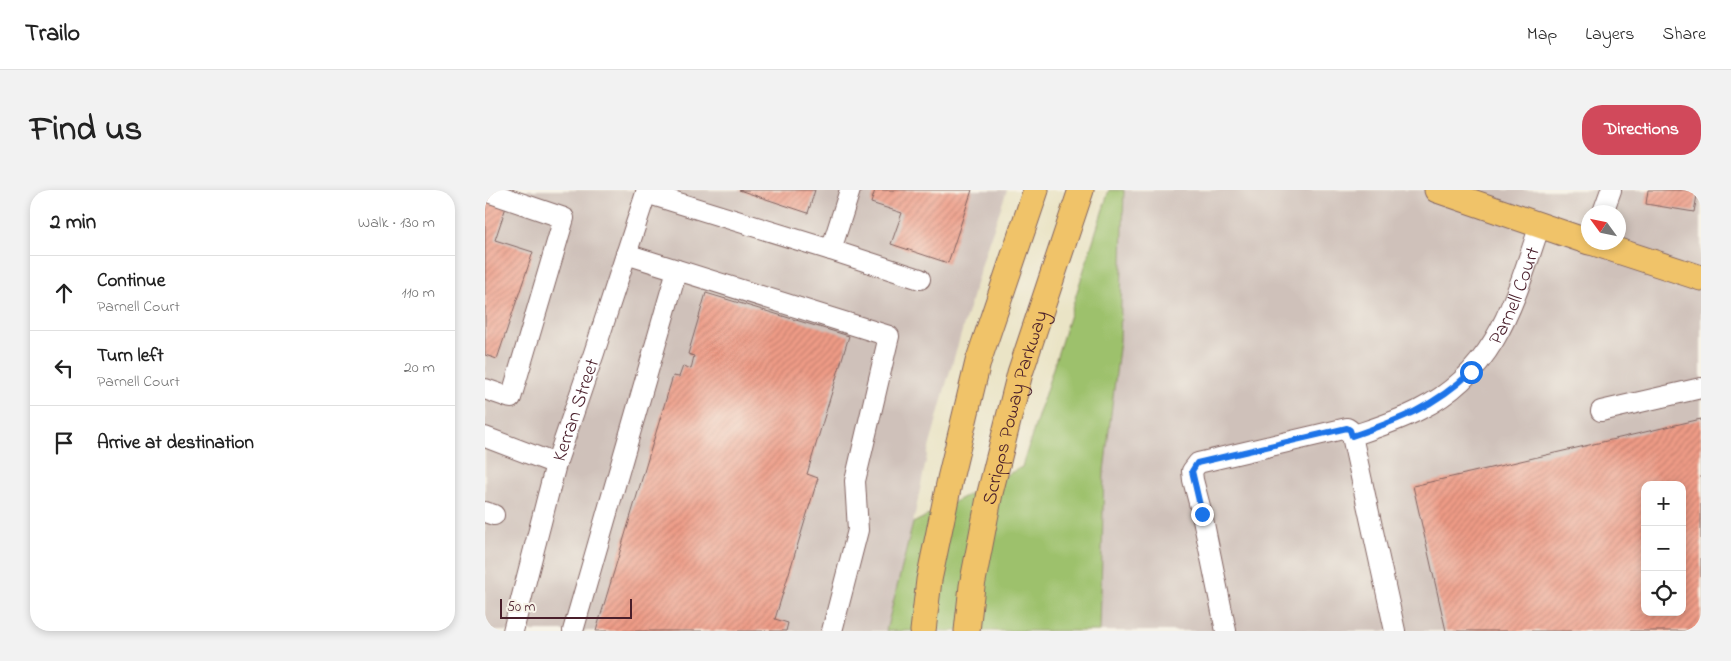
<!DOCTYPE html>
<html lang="en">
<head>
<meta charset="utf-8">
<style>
	:root { --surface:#fff; --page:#f2f2f2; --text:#222; --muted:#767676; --line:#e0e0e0; --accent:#d1495b }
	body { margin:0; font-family:"Indie Flower",sans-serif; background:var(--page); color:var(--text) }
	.controls { position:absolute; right:15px; bottom:15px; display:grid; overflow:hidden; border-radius:10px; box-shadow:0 2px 8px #0003 }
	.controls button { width:45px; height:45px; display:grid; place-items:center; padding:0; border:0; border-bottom:1px solid var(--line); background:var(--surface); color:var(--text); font:25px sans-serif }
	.compass { position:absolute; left:1096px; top:15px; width:45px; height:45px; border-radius:50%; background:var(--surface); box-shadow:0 2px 8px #0003; rotate:303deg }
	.scale { position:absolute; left:15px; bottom:12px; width:132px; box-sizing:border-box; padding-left:5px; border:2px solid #4a1f2b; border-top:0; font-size:14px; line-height:18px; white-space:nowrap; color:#4a1f2b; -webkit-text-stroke:4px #f7f3e8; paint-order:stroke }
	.stop { position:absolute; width:15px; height:15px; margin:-11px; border:4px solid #1a73e8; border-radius:50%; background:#fff }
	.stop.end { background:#1a73e8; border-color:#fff; box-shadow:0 1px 5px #0008 }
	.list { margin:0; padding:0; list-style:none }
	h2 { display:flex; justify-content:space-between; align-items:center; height:65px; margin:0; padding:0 20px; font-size:21px }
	h2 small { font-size:16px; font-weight:400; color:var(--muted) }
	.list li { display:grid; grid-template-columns:32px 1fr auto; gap:15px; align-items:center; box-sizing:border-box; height:75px; padding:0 20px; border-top:1px solid var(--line) }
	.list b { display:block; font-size:19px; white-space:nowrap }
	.list p { margin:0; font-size:16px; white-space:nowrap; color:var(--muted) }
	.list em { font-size:16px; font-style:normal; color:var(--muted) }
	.icon { flex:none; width:28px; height:28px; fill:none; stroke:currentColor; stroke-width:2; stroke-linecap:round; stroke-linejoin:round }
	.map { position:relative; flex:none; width:1216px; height:441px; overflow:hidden; border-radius:20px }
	header { display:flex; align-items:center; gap:30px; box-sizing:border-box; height:70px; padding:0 25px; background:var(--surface); border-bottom:1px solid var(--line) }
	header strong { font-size:24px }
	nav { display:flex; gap:28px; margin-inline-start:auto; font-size:18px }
	.intro { display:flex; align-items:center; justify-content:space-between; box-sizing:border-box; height:120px; padding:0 30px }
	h1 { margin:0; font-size:35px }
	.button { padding:12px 22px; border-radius:20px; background:var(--accent); color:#fff; font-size:18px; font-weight:700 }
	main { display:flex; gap:30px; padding:0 30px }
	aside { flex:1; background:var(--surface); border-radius:20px; box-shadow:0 2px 8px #0003 }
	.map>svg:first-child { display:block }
	.industrial { fill:#cfc1ba; fill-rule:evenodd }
	.green { fill:#9dc16c; stroke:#74704c }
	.building { fill:url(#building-hatch); fill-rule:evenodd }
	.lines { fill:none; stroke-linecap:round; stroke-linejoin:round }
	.minor-casing { stroke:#826461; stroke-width:22 }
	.major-casing { stroke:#826461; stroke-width:27 }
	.minor { stroke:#fff; stroke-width:20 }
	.major { stroke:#f0c369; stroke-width:25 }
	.route { stroke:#1a73e8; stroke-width:6 }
	.labels { text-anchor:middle; stroke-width:4; stroke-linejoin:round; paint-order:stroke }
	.street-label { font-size:20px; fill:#4a1f2b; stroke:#f7f3e8 }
</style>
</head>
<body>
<header>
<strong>Trailo</strong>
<nav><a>Map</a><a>Layers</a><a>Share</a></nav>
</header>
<div class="intro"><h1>Find us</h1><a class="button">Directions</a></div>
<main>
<aside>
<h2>2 min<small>Walk · 130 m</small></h2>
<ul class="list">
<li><svg class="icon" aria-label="ahead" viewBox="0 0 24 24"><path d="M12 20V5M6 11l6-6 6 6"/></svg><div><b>Continue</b><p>Parnell Court</p></div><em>110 m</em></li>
<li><svg class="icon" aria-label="left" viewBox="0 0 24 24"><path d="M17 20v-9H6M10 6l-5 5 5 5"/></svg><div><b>Turn left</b><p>Parnell Court</p></div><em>20 m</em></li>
<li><svg class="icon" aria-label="arrive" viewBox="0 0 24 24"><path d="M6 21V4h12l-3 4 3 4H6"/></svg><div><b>Arrive at destination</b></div></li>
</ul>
</aside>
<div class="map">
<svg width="1216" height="441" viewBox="0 0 1216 441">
	<defs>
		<pattern id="building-hatch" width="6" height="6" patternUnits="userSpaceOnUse" patternTransform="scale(1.25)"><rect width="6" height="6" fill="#ee9b86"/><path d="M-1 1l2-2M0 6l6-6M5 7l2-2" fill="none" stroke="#c37e6e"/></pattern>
	</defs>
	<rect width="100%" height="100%" fill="#f7f3e8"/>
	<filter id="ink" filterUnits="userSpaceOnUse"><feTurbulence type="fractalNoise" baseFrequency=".02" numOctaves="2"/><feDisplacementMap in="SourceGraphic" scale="10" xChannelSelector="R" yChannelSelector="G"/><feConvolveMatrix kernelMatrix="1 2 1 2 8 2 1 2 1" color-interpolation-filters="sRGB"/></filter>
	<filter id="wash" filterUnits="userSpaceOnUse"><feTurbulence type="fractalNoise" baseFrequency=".0096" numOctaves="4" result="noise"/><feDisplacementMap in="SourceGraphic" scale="20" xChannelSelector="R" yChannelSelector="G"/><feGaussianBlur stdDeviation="1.12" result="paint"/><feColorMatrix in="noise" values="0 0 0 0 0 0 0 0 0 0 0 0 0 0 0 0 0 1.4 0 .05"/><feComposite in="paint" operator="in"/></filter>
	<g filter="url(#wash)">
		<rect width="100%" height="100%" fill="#eae4c6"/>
		<path class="industrial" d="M0,0h522l-20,57 -42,141 -18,68 -14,67 -27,108h-401z
			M639,0h577v441h-601l4,-160 16,-131zM1104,22h30v30h-30zM1160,295h37v127h-37z"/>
		<path class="green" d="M624,0h15l-4,150 -16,131 -4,160h-214l27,-108 109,-56z"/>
		<g id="blocks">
			<path class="building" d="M254,0h76l-7,23z
				M390,0h97l-24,73 -57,-19 11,-31 -31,-10z
				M1163,0h50l-4,22 -48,-8z
				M0,7l22,7 -12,36 38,12 -36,107 -12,-4z
				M221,103l143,43 -42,138 11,4 -43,141 13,4 -2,8h-190l77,-255 6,1 4,-11 8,3 3,-13 -6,-2z
				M1216,229v212h-255l-33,-145zM1160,295h37v127h-37z"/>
		</g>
	</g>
	<g filter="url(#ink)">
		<use href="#blocks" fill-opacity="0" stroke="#826461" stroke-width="1"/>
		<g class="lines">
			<g class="minor-casing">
				<g id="minor">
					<path d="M0,1l79,27 -53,180 -26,-9"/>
					<path d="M161,3l185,57 19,-60"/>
					<path d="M1118,22l8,-22"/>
					<path d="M346,60l89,29"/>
					<path d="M141,64l263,82 -34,145 3,49 -26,101"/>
					<path d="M1116,221l100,-23"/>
					<path id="s1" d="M867,246c23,-8 46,-15 67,-26 78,-39 95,-109 121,-185"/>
					<path d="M0,247l71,27"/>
					<path d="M0,322l9,3"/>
					<path id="s2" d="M28,441l43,-167 38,-111 53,-163"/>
					<path d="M88,441l104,-361"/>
					<path d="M741,441l-24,-117 -9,-34 -1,-9 6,-8 149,-35 3,2 2,6 43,195"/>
				</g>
			</g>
			<g class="major-casing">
				<g id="major">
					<path d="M952,0l152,52"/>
					<path d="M1106,52l110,36"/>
					<path d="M438,441l6,-51 21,-101 28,-117 58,-172"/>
					<path id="s3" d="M482,441l5,-45 18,-93 30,-120 61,-183"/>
				</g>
			</g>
			<use href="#minor" class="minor"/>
			<use href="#major" class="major"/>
		</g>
	</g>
	<g class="lines" filter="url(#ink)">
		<path class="route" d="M717,324l-10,-43 5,-8 150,-35 3,2 2,6c47,-16 82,-29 119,-64"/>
	</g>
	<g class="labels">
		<g class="street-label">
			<text dy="7" stroke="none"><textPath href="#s1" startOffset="225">Parnell Court</textPath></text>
			<text dy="7" stroke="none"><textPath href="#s3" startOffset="229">Scripps Poway Parkway</textPath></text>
			<text dy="7" stroke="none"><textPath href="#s2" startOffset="230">Kerran Street</textPath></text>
		</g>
	</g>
</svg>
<div class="controls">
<button>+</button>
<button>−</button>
<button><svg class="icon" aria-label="locate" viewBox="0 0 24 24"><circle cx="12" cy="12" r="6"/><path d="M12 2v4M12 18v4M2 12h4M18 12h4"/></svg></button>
</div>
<svg class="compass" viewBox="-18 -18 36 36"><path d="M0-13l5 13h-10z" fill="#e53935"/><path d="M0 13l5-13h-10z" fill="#767676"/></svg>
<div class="scale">50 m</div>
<div class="stop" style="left:986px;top:182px"></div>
<div class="stop end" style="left:717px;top:324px"></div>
</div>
</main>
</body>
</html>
